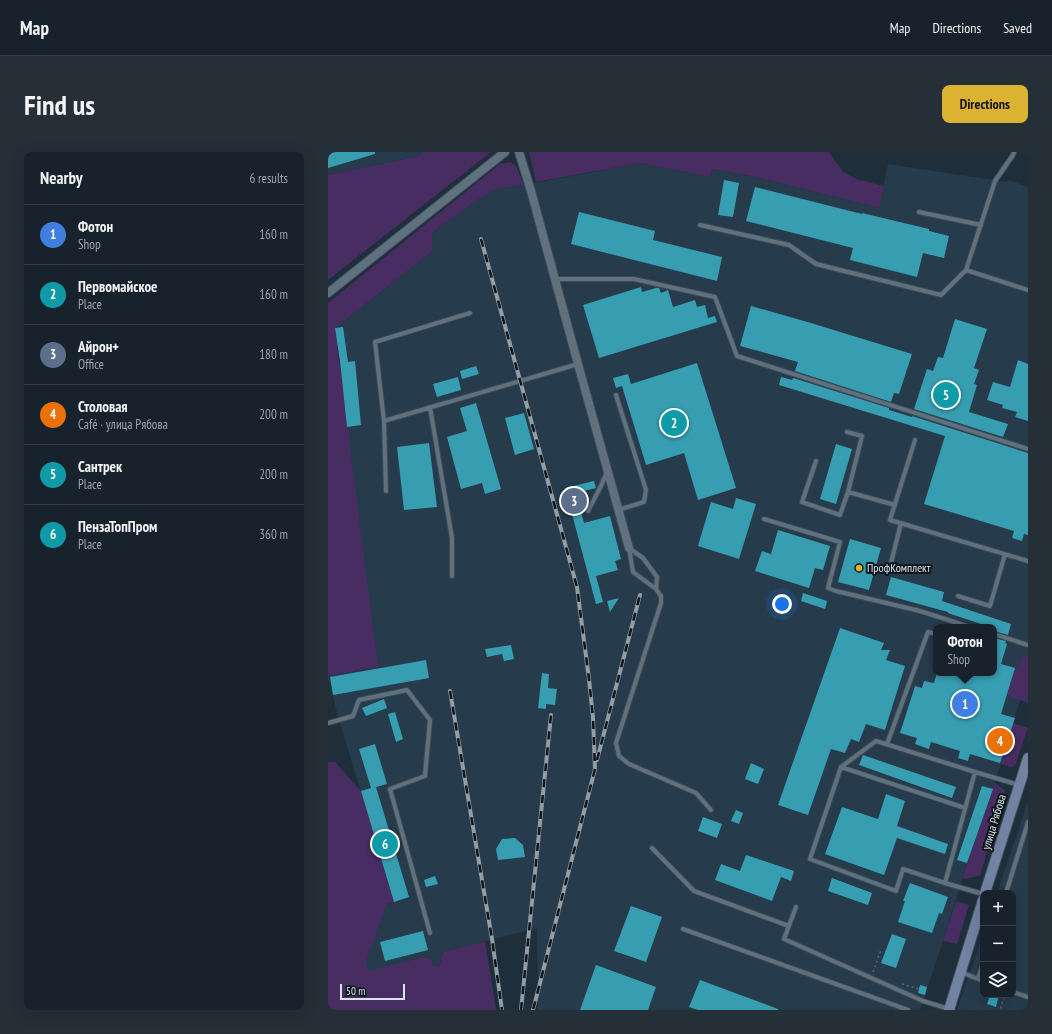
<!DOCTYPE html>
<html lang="en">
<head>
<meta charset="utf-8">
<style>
	:root { --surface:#17222c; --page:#242f38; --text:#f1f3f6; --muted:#9ea4a9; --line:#363f48; --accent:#dcb233 }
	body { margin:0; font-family:"PT Sans Narrow",sans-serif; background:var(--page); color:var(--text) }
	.controls { position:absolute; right:12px; bottom:12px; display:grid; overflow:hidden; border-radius:8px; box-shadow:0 4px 16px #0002 }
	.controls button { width:36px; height:36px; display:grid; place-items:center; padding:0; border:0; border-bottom:1px solid var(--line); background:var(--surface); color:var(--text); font:20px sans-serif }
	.scale { position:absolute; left:12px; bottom:10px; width:65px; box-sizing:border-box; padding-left:4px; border:2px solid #d8e2ea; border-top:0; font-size:11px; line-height:14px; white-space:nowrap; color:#d8e2ea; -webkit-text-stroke:3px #0f161b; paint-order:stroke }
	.you { position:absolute; left:454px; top:452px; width:14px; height:14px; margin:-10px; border:3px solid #fff; border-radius:50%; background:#1a73e8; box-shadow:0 0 0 6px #1a73e833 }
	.badge { display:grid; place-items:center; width:26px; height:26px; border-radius:50%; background:var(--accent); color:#fff; font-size:13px; font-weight:700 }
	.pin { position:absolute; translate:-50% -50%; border:2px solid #fff; box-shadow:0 1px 4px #0006 }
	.popup { position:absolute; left:605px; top:472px; width:64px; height:52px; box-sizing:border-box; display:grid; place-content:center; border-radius:8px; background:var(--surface); filter:drop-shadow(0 1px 3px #0005); font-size:13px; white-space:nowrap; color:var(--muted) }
	.popup b { font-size:15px; color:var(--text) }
	.popup::after { content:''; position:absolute; left:50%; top:100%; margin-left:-8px; border:8px solid transparent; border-top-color:var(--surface) }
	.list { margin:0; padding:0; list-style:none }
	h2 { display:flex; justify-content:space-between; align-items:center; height:52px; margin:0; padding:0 16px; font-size:17px }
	h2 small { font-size:13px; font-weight:400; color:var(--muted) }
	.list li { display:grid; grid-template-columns:26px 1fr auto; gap:12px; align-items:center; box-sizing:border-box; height:60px; padding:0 16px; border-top:1px solid var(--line) }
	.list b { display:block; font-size:15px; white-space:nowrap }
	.list p { margin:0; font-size:13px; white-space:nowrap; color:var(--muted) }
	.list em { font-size:13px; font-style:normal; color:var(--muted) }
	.icon { flex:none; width:22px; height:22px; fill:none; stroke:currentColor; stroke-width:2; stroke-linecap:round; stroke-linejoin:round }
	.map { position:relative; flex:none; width:700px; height:858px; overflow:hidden; border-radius:8px }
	header { display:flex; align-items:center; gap:24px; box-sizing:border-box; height:56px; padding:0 20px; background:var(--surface); border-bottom:1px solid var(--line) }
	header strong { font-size:19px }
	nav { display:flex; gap:22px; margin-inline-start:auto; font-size:14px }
	.intro { display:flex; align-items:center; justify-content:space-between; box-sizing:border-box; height:96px; padding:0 24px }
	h1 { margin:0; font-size:28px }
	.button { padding:10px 18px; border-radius:8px; background:var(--accent); color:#111; font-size:14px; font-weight:700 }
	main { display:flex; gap:24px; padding:0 24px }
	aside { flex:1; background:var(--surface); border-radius:8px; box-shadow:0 4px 16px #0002 }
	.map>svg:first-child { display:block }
	.built { fill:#263b4c; fill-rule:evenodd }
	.green { fill:#472d61 }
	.building { fill:#379eb2 }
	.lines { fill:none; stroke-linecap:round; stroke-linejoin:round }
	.lane-casing { stroke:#3e4b56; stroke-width:6 }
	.street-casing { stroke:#3e4b56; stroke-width:10 }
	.secondary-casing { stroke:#3e4b56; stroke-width:12 }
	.path { stroke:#586671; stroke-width:1.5; stroke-dasharray:2 3; stroke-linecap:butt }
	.lane { stroke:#5f707e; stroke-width:4 }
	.street { stroke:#5f707e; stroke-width:8 }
	.secondary { stroke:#7182a3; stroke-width:10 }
	.rail-casing { stroke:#919da7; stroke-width:4 }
	.rail { stroke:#0f161b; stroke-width:2.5; stroke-dasharray:8; stroke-linecap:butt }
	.poi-dot { fill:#dcb233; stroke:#0f161b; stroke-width:1.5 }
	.labels { text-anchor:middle; stroke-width:4; stroke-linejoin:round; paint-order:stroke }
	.poi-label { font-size:12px; fill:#d8e2ea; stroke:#0f161b; text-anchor:start }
	.street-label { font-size:12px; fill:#d8e2ea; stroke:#0f161b }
</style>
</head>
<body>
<header>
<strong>Map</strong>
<nav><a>Map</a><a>Directions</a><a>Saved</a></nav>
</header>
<div class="intro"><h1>Find us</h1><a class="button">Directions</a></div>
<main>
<aside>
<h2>Nearby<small>6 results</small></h2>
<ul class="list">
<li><span class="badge" style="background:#3f7fe0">1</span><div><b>Фотон</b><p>Shop</p></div><em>160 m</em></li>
<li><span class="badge" style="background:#0f9aa8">2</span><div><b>Первомайское</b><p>Place</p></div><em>160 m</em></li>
<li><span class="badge" style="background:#5c6f8a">3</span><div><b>Айрон+</b><p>Office</p></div><em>180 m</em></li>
<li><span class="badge" style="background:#e8710a">4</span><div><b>Столовая</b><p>Café · улица Рябова</p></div><em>200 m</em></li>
<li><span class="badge" style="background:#0f9aa8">5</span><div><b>Сантрек</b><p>Place</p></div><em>200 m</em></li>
<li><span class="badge" style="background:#0f9aa8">6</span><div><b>ПензаТопПром</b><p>Place</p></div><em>360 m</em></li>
</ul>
</aside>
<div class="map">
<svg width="700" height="858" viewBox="0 0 700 858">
	<rect width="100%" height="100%" fill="#1f2e3b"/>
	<path class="built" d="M0,0h95l-5,4 -90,19z
		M312,11l70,14 2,-8 43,8 124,31 9,-44 111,17 9,1v-2l20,7v487l-35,115 -26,74 -24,78 -23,69h-382l-1,-82 -94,24 -4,15 -7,-2 1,-5 -10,-3 -55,15 -3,-11 22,-57 7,-3 -55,-181 -11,-42v-2l49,-9 -30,-240 -7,-64 -5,-35 98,-77 -1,-18 42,-31 23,-13 27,-4zM608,475h58v46h-58z
		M700,649v209h-71l26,-76v61h30v-102h-16z"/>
	<path class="green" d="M95,0h68l-163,128v-105l90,-19z
		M201,0h300l14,20 16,8 25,6 -5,22 -124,-31 -43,-8 -2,8 -70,-14 -104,19z
		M182,10l6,4 8,19 -27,4 -23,13 -42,31 1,18 -98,77 43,339 -50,9v-373l172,-139z
		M695,503l5,1v47l-21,-8 8,-27 4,1z
		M685,571l15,5 -13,38 -4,1 -11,-4z
		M0,610h7l26,29 33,111 -7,2 -21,57 2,10 55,-14 10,3 -1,5 7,2 4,-15 42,-11 11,69h-168z
		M666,631l11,7 -25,86 -18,3z
		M628,749l13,4 -12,39 -14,-3z"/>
	<path class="building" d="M0,0h47v2l-47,14z
		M396,28l15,3 -6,34 -15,-2z
		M427,35l107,27v-1l67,16v2l20,5 -5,22 -21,-5 -6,24 -67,-17 3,-12 -107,-27z
		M251,60l76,19 -2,9 69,17 -5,24 -146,-37z
		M313,135l1,5 14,-4h3l2,5 7,-3 5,17 22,-7 2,7 8,-2 3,13 7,-2 2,6 -118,36 -16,-53z
		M423,154l60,17 101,31 -13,40 -5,-1 -3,9 -96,-31 3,-9 -58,-16z
		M627,167l32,10 -13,39 5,2 -5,14 3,1 -8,27 39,12 -5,13 -89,-28 13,-40 6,2 5,-14 5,1z
		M15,175l5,35 7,-1 6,64 -14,2 -7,-66 -5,-33z
		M690,208l10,4v57l-13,-4 2,-5 -15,-4 1,-3 -16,-5 6,-18 17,5z
		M369,211l39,125 -38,12 -14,-47 -38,12 -24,-79 -6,2 -3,-10 15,-4 3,10z
		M148,214l3,8 -17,5 -2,-8z
		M130,225l3,13 -24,7 -4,-13z
		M453,225l11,3 1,-2 96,30v2l23,7v-1l116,37v82l-4,-1 -2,7 -10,-3 2,-7 -90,-27 21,-68 -166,-51z
		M148,251l25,86 -16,5 -3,-11 -21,6 -14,-52 20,-6 -7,-23z
		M196,261l10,36 -19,6 -10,-37z
		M101,291l8,64 -33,3 -7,-63z
		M508,292l16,5 -16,55 -16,-5z
		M266,329l2,7 -20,5 8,30 26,-7 11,43 -6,2 3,9 -22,6 7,26 -7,2 -31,-116z
		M408,346l20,6 -17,55 -41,-13 13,-44 22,7z
		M450,378l52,16 -7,24 -8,-2 -6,20 -54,-17 7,-20 9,3z
		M522,387l31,9 -12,42 -31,-8z
		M563,425l53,15 -2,9 69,23 -3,11 -14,-4v-4h-4l-42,-14v-1l-62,-17z
		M475,441l24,8 -2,8 -24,-8z
		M291,446l-9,14 -3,-11z
		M512,476l44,15 -3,7h9l-4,10 19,6 -20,64 -19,-6 -7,18 -8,-3 -6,14 -14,-4 -23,66 -30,-10z
		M666,486l12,3 -1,2 2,1 -6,20 14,4 -14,46 14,4 -15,45 -30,-9 -2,7 -10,-3 2,-7 -29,-9 -2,7 -14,-5 2,-6 -17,-5 15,-47 7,2 2,-7 10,2 3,-10h57z
		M183,493l3,14 -10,2 -2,-7 -15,3 -2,-8z
		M98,508l3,18 -96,17 -3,-18z
		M214,521l7,1 -1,14 9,1 -2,16 -9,-1v5l-8,-1z
		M56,547l3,9 -21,8 -4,-8z
		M67,560l8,27 -7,3 -8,-28z
		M47,592l12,40 -11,3 33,110 -15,5 -33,-111 10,-3 -12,-39z
		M535,603l93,32 -4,11 -93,-33z
		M423,611l13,6 -6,15 -13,-5z
		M654,634l11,3 -26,74 -10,-3z
		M558,642l19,7 -8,25 51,18 -3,10 -48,-16 -13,37 -59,-21 17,-47 36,12z
		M408,658l7,3 -4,11 -8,-3z
		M375,665l19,7 -5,14 -19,-7z
		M187,686l8,7 2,12 -27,3 -2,-11 6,-10z
		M418,703l48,16 -3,10 -10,-4 -9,24 -57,-21 6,-16 19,7z
		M107,724l3,8 -12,3 -2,-7z
		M504,726l40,15 -4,12 -40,-14z
		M582,731l38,14 -6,17 -3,-1 -7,20 -34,-11 7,-21h-2z
		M303,754l31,11 -16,45 -32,-11z
		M95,779l5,19 -43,11 -5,-19z
		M564,782l14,5 -10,29 -15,-5z
		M268,813l60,22 -8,23h-68z
		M372,828l78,29v1h-80l-9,-3z
		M592,833l7,2 -2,8 -7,-2z
		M662,843h9l-3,12 -9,-3z"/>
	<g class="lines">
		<g class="lane-casing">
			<path id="lane" d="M591,60l62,13
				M372,73l89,20 27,19 125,31 25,-25 29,-89 18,-26 1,-3
				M638,118l62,20
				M227,127h79l81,18 22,59 291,93
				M288,243l30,95 -2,12 -26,8
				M102,255l22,131v38
				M56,269l194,-57
				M519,280l15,4 -14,56 47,13
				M587,288l-25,80 138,41
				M488,309l-14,41 38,13 8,-23
				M58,339l-2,-70 -9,-79 95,-29
				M260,359l13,-25 6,-14
				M436,367l76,23 -12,46 8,3 84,20 50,16
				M301,396l4,24 23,17 5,7v7l-45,140 3,13 10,8 67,29 15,17
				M301,396l14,10 14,19 -1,12
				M562,415l11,-44
				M630,444l32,10 15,-52
				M666,482l34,11
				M0,571l25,-7 6,-16 48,-10 23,30 -5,56 -35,13 40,144
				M559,592l41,-112 8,2
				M513,615l124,41
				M647,620l-30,111 -42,-14 -7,22 -86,-32 31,-92 35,-26 99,31 44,13
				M324,696l42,43 95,35
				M617,731l38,11
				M678,741l22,-71
				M468,755l-12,32 139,62 26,8
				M355,777l225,81
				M633,820l22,9
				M650,827l5,-15
				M685,840l15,5"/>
		</g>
		<g class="street-casing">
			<path id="street" d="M191,0l12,39 47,173 51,184
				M0,141l177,-141"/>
		</g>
		<g class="secondary-casing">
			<path id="secondary" d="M657,741l43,-135
				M621,858l34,-110"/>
		</g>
		<path class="path" d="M545,820l8,-22
			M574,832l17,5
			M671,844l5,1 -4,13"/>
		<use href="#lane" class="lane"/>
		<use href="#street" class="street"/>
		<use href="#secondary" class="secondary"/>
		<g class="rail-casing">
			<path id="rail" d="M153,87l96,348 12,92 4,39 2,51 -62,241
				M122,539l42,248 10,71
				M269,608l43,-165
				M193,858l30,-295"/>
		</g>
		<use href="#rail" class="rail"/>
	</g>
	<circle class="poi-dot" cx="531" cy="416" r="4"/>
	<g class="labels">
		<g class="poi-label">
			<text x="539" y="420">ПрофКомплект</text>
		</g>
		<g class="street-label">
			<text transform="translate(666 670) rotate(-73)" y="4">улица Рябова</text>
		</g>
	</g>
</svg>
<div class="controls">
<button>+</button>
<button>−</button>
<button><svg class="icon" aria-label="layers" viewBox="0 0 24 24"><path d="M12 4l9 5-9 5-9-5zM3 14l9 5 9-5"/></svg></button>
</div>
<div class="scale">50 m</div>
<div class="you"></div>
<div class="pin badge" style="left:637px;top:552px;background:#3f7fe0">1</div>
<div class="popup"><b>Фотон</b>Shop</div>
<div class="pin badge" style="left:346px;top:271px;background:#0f9aa8">2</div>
<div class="pin badge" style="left:246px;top:349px;background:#5c6f8a">3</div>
<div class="pin badge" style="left:672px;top:589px;background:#e8710a">4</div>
<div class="pin badge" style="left:618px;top:243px;background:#0f9aa8">5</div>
<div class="pin badge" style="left:57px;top:692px;background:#0f9aa8">6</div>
</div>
</main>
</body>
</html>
